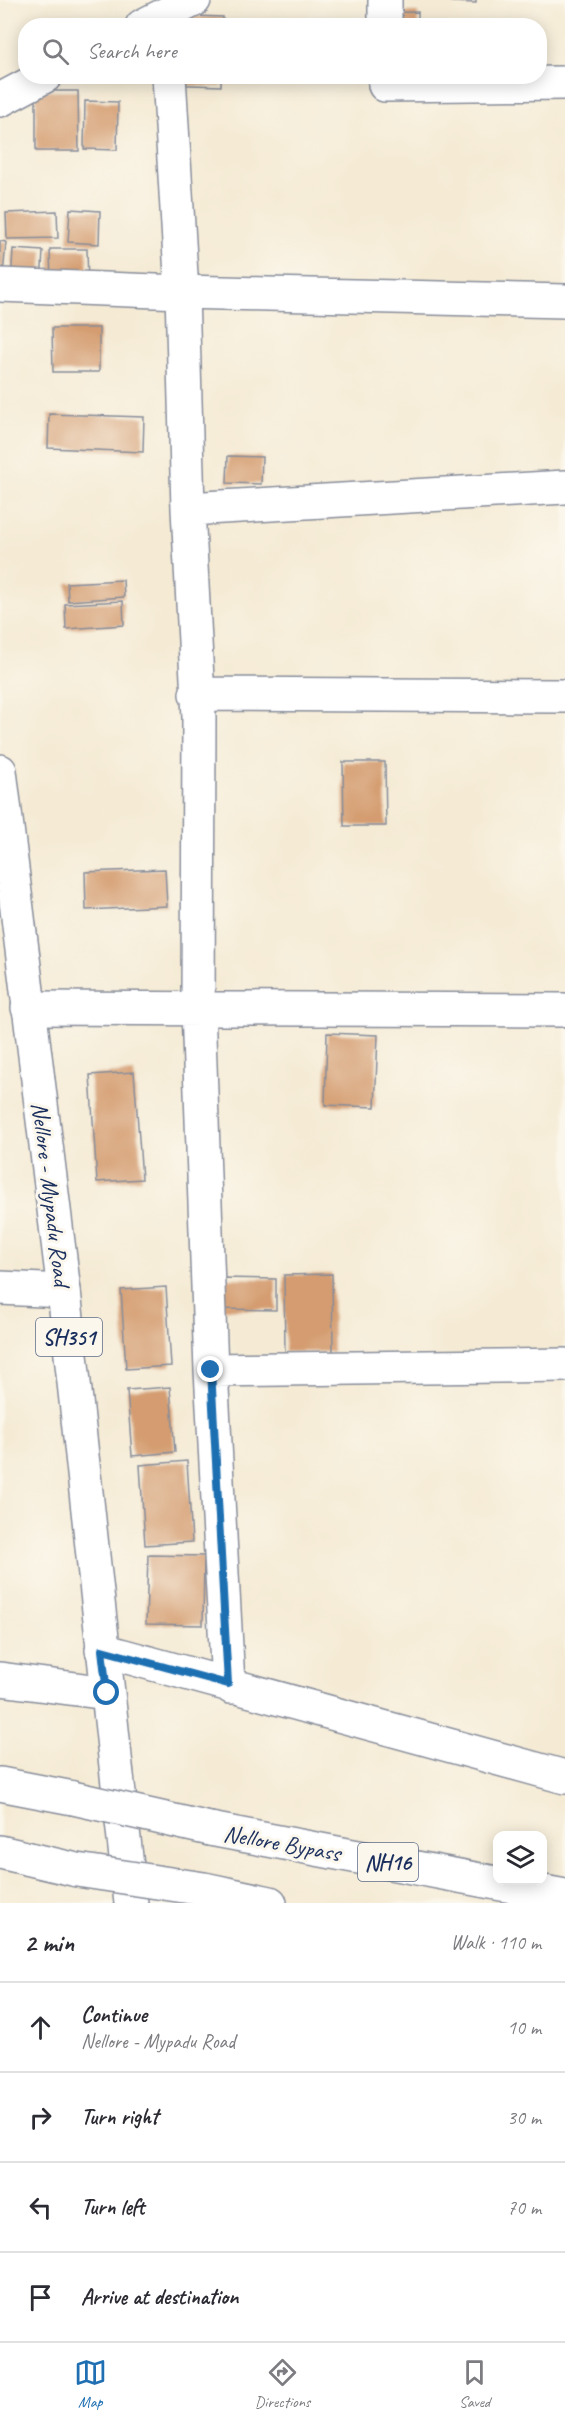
<!DOCTYPE html>
<html lang="en">
<head>
<meta charset="utf-8">
<style>
	:root { --surface:#fff; --page:#f7f7f7; --text:#2b2b33; --muted:#7c7c81; --line:#e1e1e2; --accent:#1f6fb2 }
	body { margin:0; font-family:Caveat,sans-serif; background:var(--page); color:var(--text) }
	.controls { position:absolute; right:18px; bottom:18px; display:grid; overflow:hidden; border-radius:12px; box-shadow:0 3px 15px #0003 }
	.controls button { width:54px; height:54px; display:grid; place-items:center; padding:0; border:0; border-bottom:2px solid var(--line); background:var(--surface); color:var(--text); font:30px sans-serif }
	.stop { position:absolute; width:18px; height:18px; margin:-14px; border:4px solid #1f6fb2; border-radius:50%; background:#fff }
	.stop.end { background:#1f6fb2; border-color:#fff; box-shadow:0 2px 6px #0008 }
	.list { margin:0; padding:0; list-style:none }
	h2 { display:flex; justify-content:space-between; align-items:center; height:78px; margin:0; padding:0 24px; font-size:26px }
	h2 small { font-size:20px; font-weight:400; color:var(--muted) }
	.list li { display:grid; grid-template-columns:39px 1fr auto; gap:18px; align-items:center; box-sizing:border-box; height:90px; padding:0 24px; border-top:2px solid var(--line) }
	.list b { display:block; font-size:22px; white-space:nowrap }
	.list p { margin:0; font-size:20px; white-space:nowrap; color:var(--muted) }
	.list em { font-size:20px; font-style:normal; color:var(--muted) }
	.icon { flex:none; width:33px; height:33px; fill:none; stroke:currentColor; stroke-width:2; stroke-linecap:round; stroke-linejoin:round }
	.map { position:relative; flex:none; width:565px; height:1903px; overflow:hidden }
	.search { position:absolute; background:var(--surface); box-shadow:0 3px 15px #0003; left:18px; right:18px; top:18px; height:66px; display:flex; align-items:center; gap:15px; box-sizing:border-box; padding:0 21px; border-radius:24px; color:var(--muted); font-size:22px }
	.sheet { height:438px; background:var(--surface) }
	nav { display:flex; justify-content:space-around; align-items:center; box-sizing:border-box; height:84px; border-top:2px solid var(--line); background:var(--surface); font-size:16px; color:var(--muted) }
	nav a { display:grid; justify-items:center; gap:3px }
	nav .on { color:var(--accent) }
	.map>svg:first-child { display:block }
	.building { fill:#d49c6f }
	.lines { fill:none; stroke-linecap:round; stroke-linejoin:round }
	.minor-casing { stroke:#888d9a; stroke-width:36 }
	.major-casing { stroke:#888d9a; stroke-width:36 }
	.highway-casing { stroke:#888d9a; stroke-width:36 }
	.minor { stroke:#fff; stroke-width:33 }
	.major { stroke:#fff; stroke-width:33 }
	.highway { stroke:#fff; stroke-width:33 }
	.highway-bridge-casing { stroke:#888d9a; stroke-width:36; stroke-linecap:butt }
	.highway-bridge { stroke:#fff; stroke-width:33 }
	.route { stroke:#1f6fb2; stroke-width:8 }
	.labels { text-anchor:middle; stroke-width:6; stroke-linejoin:round; paint-order:stroke }
	.shield { fill:#fbf7ec; stroke:#5e6b89; stroke-width:1.5 }
	.shield-label { font-size:22px; font-weight:bold; fill:#1b2f5e }
	.street-label { font-size:24px; fill:#1b2f5e; stroke:#fbf7ec }
</style>
</head>
<body>
<div class="map">
<svg width="565" height="1903" viewBox="0 0 565 1903">
	<rect width="100%" height="100%" fill="#fbf7ec"/>
	<filter id="ink" filterUnits="userSpaceOnUse"><feTurbulence type="fractalNoise" baseFrequency=".0167" numOctaves="2"/><feDisplacementMap in="SourceGraphic" scale="12" xChannelSelector="R" yChannelSelector="G"/><feConvolveMatrix kernelMatrix="1 2 1 2 8 2 1 2 1" color-interpolation-filters="sRGB"/></filter>
	<filter id="wash" filterUnits="userSpaceOnUse"><feTurbulence type="fractalNoise" baseFrequency=".008" numOctaves="4" result="noise"/><feDisplacementMap in="SourceGraphic" scale="24" xChannelSelector="R" yChannelSelector="G"/><feGaussianBlur stdDeviation="1.35" result="paint"/><feColorMatrix in="noise" values="0 0 0 0 0 0 0 0 0 0 0 0 0 0 0 0 0 1.4 0 .05"/><feComposite in="paint" operator="in"/></filter>
	<g filter="url(#wash)">
		<rect width="100%" height="100%" fill="#f5ebd5"/>
		<g id="blocks">
			<path class="building" d="M451,0h25v3l-25,-1z
				M418,12v14h-49l-1,-13z
				M163,15l60,2 -1,9h-59z
				M161,76h60v10l-60,-2z
				M36,91h42l1,60h-43z
				M85,101l33,1 -1,48 -33,-1z
				M70,209l30,2 -1,33 -31,-2z
				M57,211l1,27 -51,1 -1,-26z
				M0,241l6,1 -4,44 -2,-1z
				M13,249l30,2 -2,33 -30,-1z
				M50,249h37l1,35h-37z
				M52,328h47v44h-46z
				M49,414l95,3 -1,35 -95,-4z
				M228,456l34,1 -1,27 -34,-1z
				M123,580l1,17 -56,4 -1,-18z
				M123,601l1,24 -58,4 -1,-25z
				M343,762h42l1,64h-42z
				M165,869l2,37 -81,4 -1,-38z
				M327,1033l51,2 -3,72 -50,-2z
				M134,1072l8,107 -45,3 -7,-107z
				M332,1274l1,78h-48l-1,-77z
				M222,1278l54,1v31l-55,-1z
				M166,1287l5,79 -45,3 -5,-79z
				M170,1387l5,65 -43,4 -5,-66z
				M187,1461l5,81 -47,3 -5,-80z
				M148,1555l56,1 -1,69 -57,-1z"/>
		</g>
	</g>
	<g filter="url(#ink)">
		<use href="#blocks" fill-opacity="0" stroke="#888d9a" stroke-width="1.5"/>
		<g class="lines">
			<g class="minor-casing">
				<path id="minor" d="M142,26l52,-26
					M385,26v-26
					M169,76l13,216 6,217
					M385,76v9l180,-2
					M0,100l45,-24
					M0,285l182,7 383,9
					M196,694l369,2
					M28,1008l537,2
					M0,1288l64,3
					M211,1370l354,-5
					M102,1650l463,127
					M0,1679l107,14
					M231,1687l-3,-3 -17,-314 -13,-361 1,-292 -11,-208 377,-22"/>
			</g>
			<g class="major-casing">
				<path id="major" d="M0,771l64,520 67,612"/>
			</g>
			<g class="highway-casing">
				<path id="highway" d="M0,1784l73,14
					M210,1829l355,67
					M0,1852l77,18
					M204,1889l66,14"/>
			</g>
			<use href="#minor" class="minor"/>
			<use href="#major" class="major"/>
			<use href="#highway" class="highway"/>
			<g class="highway-bridge-casing">
				<path id="highway-bridge" d="M73,1798l137,31
					M77,1870l127,19"/>
			</g>
			<use href="#highway-bridge" class="highway-bridge"/>
		</g>
	</g>
	<g class="lines" filter="url(#ink)">
		<path class="route" d="M107,1693l-5,-43 126,34 -17,-314"/>
	</g>
	<g class="labels">
		<g class="shield">
			<rect x="36" y="1318" width="66" height="38" rx="4.5"/>
			<rect x="358" y="1843" width="60" height="38" rx="4.5"/>
		</g>
		<g class="shield-label">
			<text x="69" y="1345">SH351</text>
			<text x="388" y="1870">NH16</text>
		</g>
		<g class="street-label">
			<text transform="translate(51 1194) rotate(83)" y="8">Nellore - Mypadu Road</text>
			<text transform="translate(282 1843) rotate(10)" y="8">Nellore Bypass</text>
		</g>
	</g>
</svg>
<div class="controls">
<button><svg class="icon" aria-label="layers" viewBox="0 0 24 24"><path d="M12 4l9 5-9 5-9-5zM3 14l9 5 9-5"/></svg></button>
</div>
<div class="stop" style="left:107px;top:1693px"></div>
<div class="stop end" style="left:211px;top:1370px"></div>
<div class="search"><svg class="icon" aria-label="search" viewBox="0 0 24 24"><circle cx="10" cy="10" r="6"/><path d="M15 15l6 6"/></svg>Search here</div>
</div>
<section class="sheet">
<h2>2 min<small>Walk · 110 m</small></h2>
<ul class="list">
<li><svg class="icon" aria-label="ahead" viewBox="0 0 24 24"><path d="M12 20V5M6 11l6-6 6 6"/></svg><div><b>Continue</b><p>Nellore - Mypadu Road</p></div><em>10 m</em></li>
<li><svg class="icon" aria-label="right" viewBox="0 0 24 24"><path d="M7 20v-9h11M14 6l5 5-5 5"/></svg><div><b>Turn right</b></div><em>30 m</em></li>
<li><svg class="icon" aria-label="left" viewBox="0 0 24 24"><path d="M17 20v-9H6M10 6l-5 5 5 5"/></svg><div><b>Turn left</b></div><em>70 m</em></li>
<li><svg class="icon" aria-label="arrive" viewBox="0 0 24 24"><path d="M6 21V4h12l-3 4 3 4H6"/></svg><div><b>Arrive at destination</b></div></li>
</ul>
</section>
<nav>
<a class="on"><svg class="icon" aria-label="map" viewBox="0 0 24 24"><path d="M3 6l6-2 6 2 6-2v14l-6 2-6-2-6 2zM9 4v14M15 6v14"/></svg>Map</a>
<a><svg class="icon" aria-label="directions" viewBox="0 0 24 24"><path d="M12 3l9 9-9 9-9-9zM9 14v-3h6M13 9l2 2-2 2"/></svg>Directions</a>
<a><svg class="icon" aria-label="saved" viewBox="0 0 24 24"><path d="M7 4h10v16l-5-4-5 4z"/></svg>Saved</a>
</nav>
</body>
</html>
